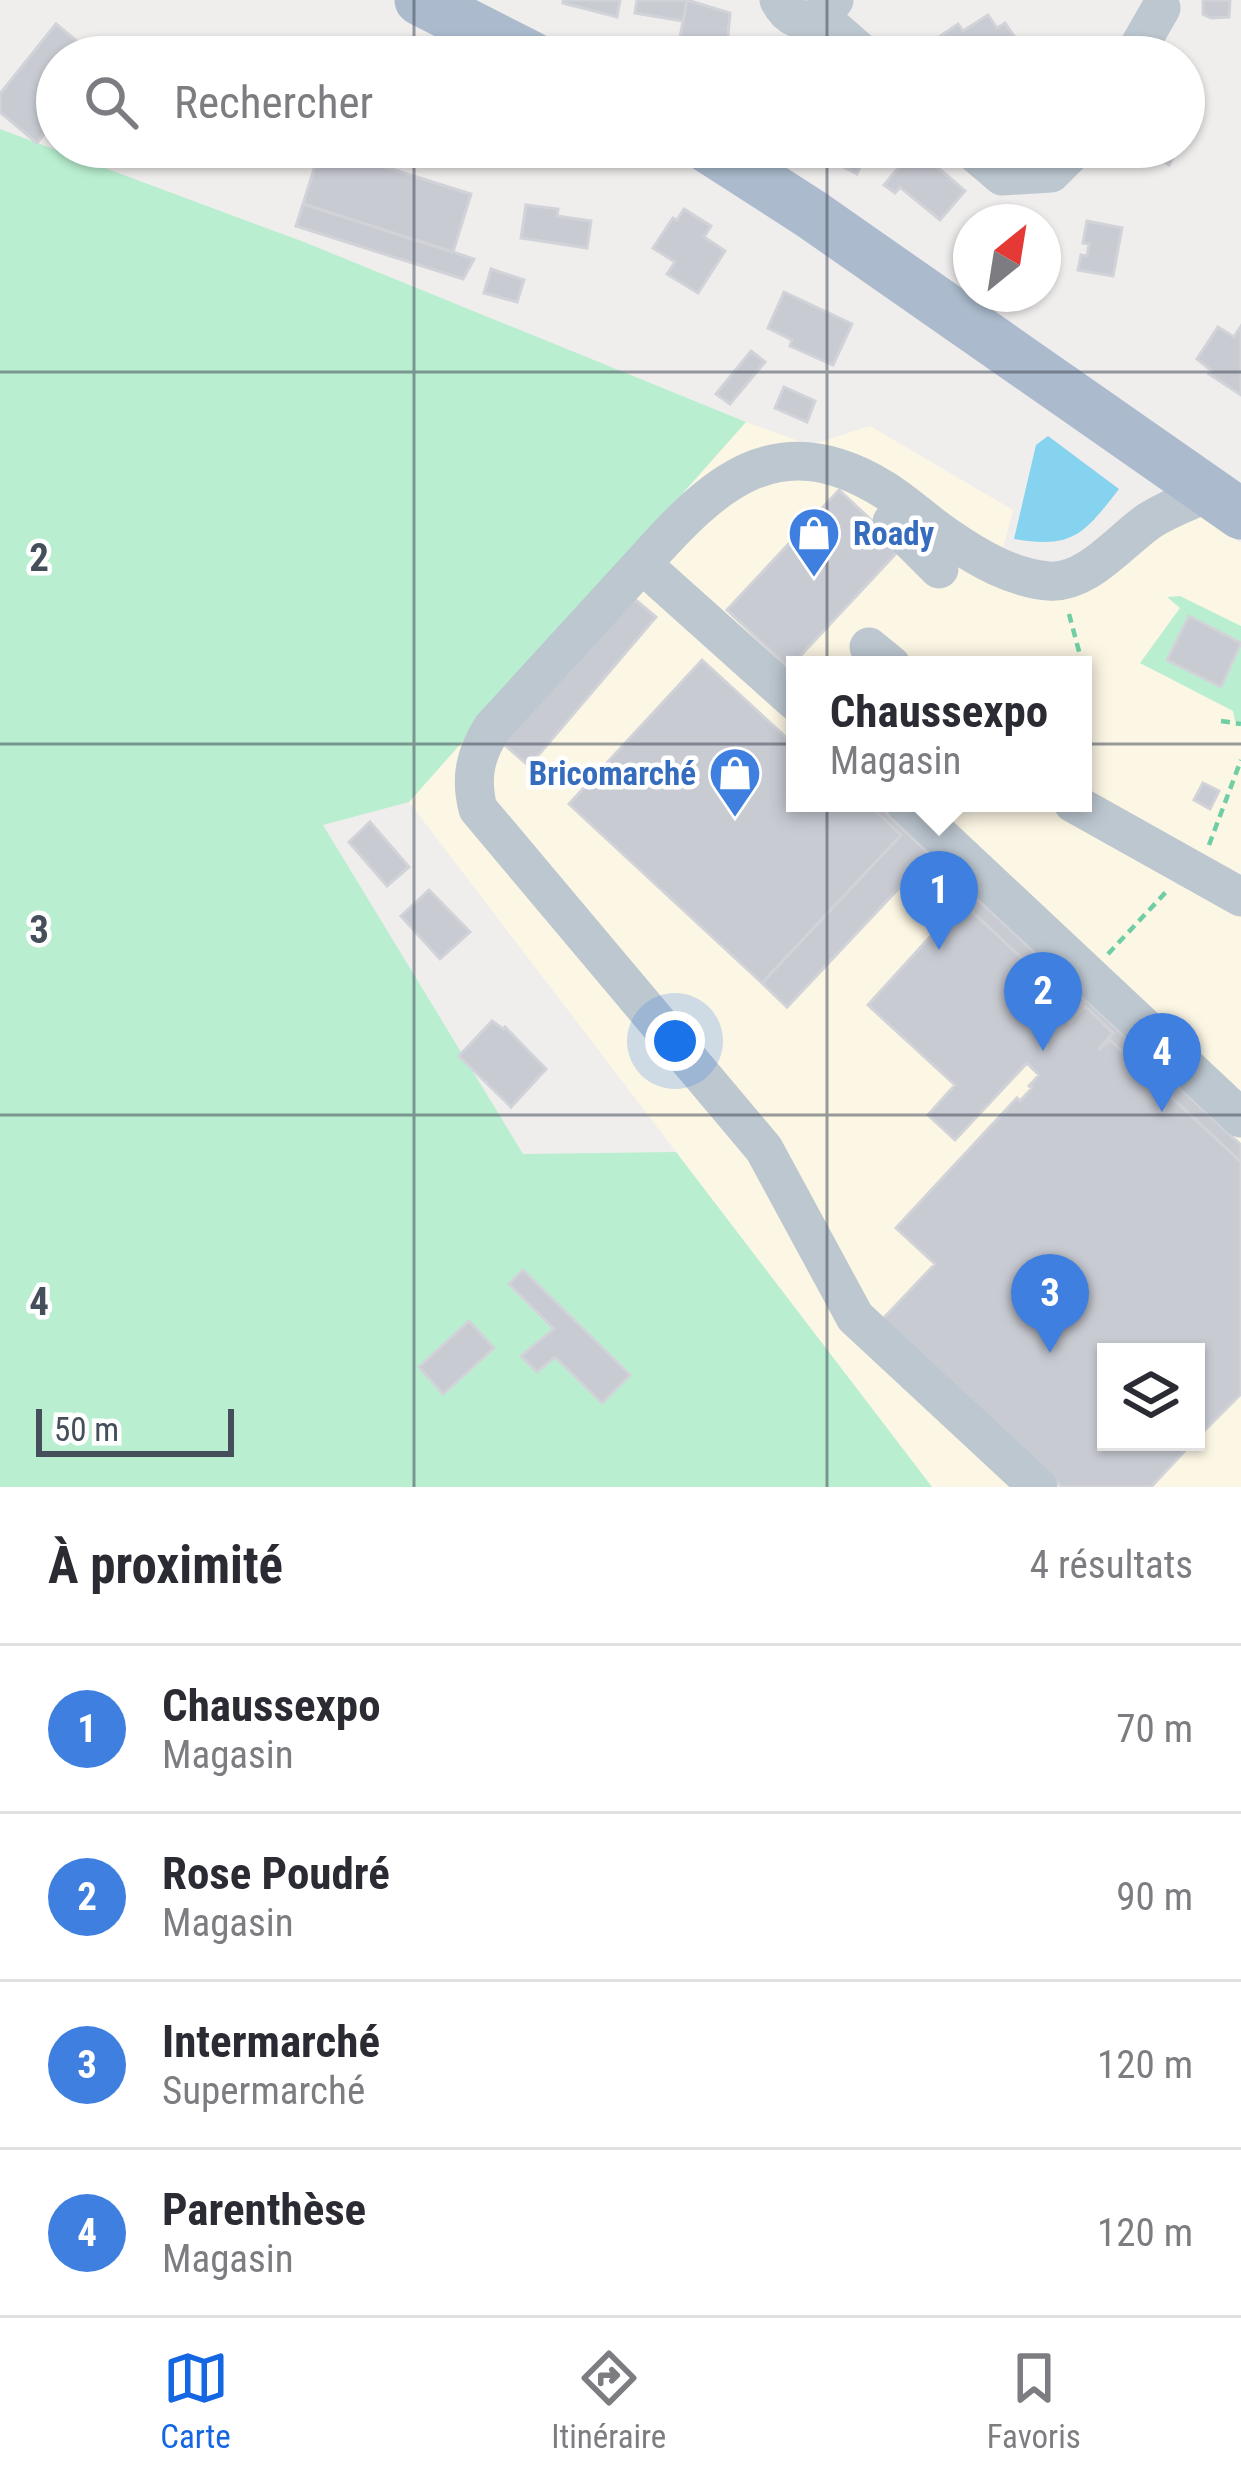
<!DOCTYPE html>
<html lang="fr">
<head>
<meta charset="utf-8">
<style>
	:root { --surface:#fff; --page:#f2f2f3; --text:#2b2b33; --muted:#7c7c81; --line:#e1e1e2; --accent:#1466e2 }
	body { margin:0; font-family:"Roboto Condensed",sans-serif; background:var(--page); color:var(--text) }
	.controls { position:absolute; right:36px; bottom:36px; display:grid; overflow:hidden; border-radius:0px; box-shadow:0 3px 9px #0004 }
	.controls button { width:108px; height:108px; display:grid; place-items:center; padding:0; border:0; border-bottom:3px solid var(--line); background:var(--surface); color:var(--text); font:60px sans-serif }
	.compass { position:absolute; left:953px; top:204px; width:108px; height:108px; border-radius:50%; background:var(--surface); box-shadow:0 3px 9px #0004; rotate:30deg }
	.scale { position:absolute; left:36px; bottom:30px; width:198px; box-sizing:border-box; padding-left:12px; border:6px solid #454f5b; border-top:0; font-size:33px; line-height:42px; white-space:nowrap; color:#454f5b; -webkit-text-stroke:9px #fff; paint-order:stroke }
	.you { position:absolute; left:675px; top:1041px; width:42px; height:42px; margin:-30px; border:9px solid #fff; border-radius:50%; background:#1a73e8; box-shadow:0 0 0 18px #1a73e833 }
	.badge { display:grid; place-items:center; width:78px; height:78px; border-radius:50%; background:var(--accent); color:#fff; font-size:39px; font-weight:700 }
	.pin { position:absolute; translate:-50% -99px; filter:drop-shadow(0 3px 6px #0008) }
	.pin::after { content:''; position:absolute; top:63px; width:42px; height:36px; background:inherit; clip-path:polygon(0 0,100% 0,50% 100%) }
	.popup { position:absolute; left:786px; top:656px; width:306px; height:156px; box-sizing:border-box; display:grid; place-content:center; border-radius:0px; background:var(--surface); filter:drop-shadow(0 3px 9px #0005); font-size:39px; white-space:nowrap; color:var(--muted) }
	.popup b { font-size:45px; color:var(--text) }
	.popup::after { content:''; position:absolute; left:50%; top:100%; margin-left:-24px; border:24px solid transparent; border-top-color:var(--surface) }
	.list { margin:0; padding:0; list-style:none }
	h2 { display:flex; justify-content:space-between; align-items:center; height:156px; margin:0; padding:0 48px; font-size:51px }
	h2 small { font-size:39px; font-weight:400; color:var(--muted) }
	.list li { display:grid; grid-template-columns:78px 1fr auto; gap:36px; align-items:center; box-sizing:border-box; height:168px; padding:0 48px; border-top:3px solid var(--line) }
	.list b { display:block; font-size:45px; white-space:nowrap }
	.list p { margin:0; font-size:39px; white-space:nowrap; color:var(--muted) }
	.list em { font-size:39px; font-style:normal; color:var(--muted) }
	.icon { flex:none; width:66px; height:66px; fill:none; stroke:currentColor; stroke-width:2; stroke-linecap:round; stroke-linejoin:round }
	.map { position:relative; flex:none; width:1241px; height:1487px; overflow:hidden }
	.search { position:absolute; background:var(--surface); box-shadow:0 3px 9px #0004; left:36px; right:36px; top:36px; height:132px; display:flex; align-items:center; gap:30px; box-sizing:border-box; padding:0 42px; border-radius:66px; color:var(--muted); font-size:45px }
	.sheet { height:828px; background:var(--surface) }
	nav { display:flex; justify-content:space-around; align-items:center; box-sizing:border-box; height:168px; border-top:3px solid var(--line); background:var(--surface); font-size:33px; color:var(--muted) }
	nav a { display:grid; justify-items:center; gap:6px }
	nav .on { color:var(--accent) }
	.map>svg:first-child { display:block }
	.commercial { fill:#fcf6e4; fill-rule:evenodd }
	.green { fill:#b9efd0 }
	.water { fill:#85d3ee }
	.building { fill:#c9cbd3; stroke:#d1d3d9; stroke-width:3 }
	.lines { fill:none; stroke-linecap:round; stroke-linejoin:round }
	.path { stroke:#70cea4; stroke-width:4.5; stroke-dasharray:9 6; stroke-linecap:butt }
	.minor { stroke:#bdc7d0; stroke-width:39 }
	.major { stroke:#abbbcd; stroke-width:51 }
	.grid { fill:none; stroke:#454f5b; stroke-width:3; stroke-opacity:0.55 }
	.labels { text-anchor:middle; stroke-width:9; stroke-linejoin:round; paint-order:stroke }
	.shop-label { font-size:33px; font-weight:bold; fill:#366cbe; stroke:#fff; text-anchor:start }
	.grid-label { font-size:39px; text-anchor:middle; font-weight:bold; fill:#454f5b; stroke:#fff; stroke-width:9; stroke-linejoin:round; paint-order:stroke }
</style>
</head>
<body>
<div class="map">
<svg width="1241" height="1487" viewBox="0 0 1241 1487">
	<rect width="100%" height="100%" fill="#f0eded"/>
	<path class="commercial" d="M746,422l64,23 60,-19 143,84 -11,42 47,12 18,-3 96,-68 78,50v944h-309l-523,-685zM795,665h288v138h-288zM1106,1352h90v90h-90z"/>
	<path class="green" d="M0,129l304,113 442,180 -337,380 -86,23 200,329 153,-2 256,335h-932z
		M1180,596l61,30v98l-6,-3 -2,-10 -93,-48 40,-55 -13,-11z"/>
	<path class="water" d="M1048,436l71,53c-35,45 -46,60 -105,50l22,-94z"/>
	<path class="building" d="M563,0h57l-3,17 -54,-14z
		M637,0h50l-4,21 -48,-8z
		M687,0l43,13 -4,44 -48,-9z
		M1203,0h27l-1,17 -18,1 -8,-4z
		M988,15l9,13 8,-5 9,13 -24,16 -48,5 -10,-15 26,-18 5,7z
		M56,24l40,33h-39v61l-20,25 -37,-31v-18z
		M321,147l150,47 -18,58 -150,-48z
		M847,147h22l-12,27 -19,-10z
		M1172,147l5,2 -8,16 -24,-16 -3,6 -15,-7z
		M915,148l50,43 -25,29 -40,-33 -5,6 -11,-8z
		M303,204l150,48 21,7 -11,20 -167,-53z
		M526,205l32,4 -1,7 34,5 -4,27 -66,-10z
		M684,209l27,17 -7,11 21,14 -27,42 -31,-19 8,-12 -22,-14 20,-30 4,2z
		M1087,221l35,7 -9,48 -35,-6 3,-15 6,1 2,-12 -6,-1z
		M491,269l33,11 -7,22 -33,-9z
		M784,292l68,32 -19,41 -43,-19 2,-6 -24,-12z
		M1241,326v69l-32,-21 3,-3 -15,-12 21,-32 16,10z
		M751,351l14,11 -35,42 -14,-10z
		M784,387l31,14 -8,21 -32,-14z
		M839,490l62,58 -112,120 -62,-58z
		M625,591l31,26 -127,149 -30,-26z
		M1189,616l52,27 -20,44 -54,-27z
		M702,660l88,81 5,-5v67h72l34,32 -139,148 -193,-179z
		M1203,783l16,8 -9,18 -16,-9z
		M867,803h8l55,52 -143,152 -25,-24 139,-148z
		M370,822l39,45 -22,19 -38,-44z
		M930,855l41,38 -9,9 -40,-38z
		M429,890l41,42 -30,27 -39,-43z
		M971,893l115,107 -9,10 -115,-108z
		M962,902l115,108 -10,10 3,3 15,-17 28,27 -15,17 12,-10 131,122v232l-45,45v-87h-90v90h87l-42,45h-89l-180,-167 53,-56 -39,-36 121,-130 3,3 12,-13 -3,-2 10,-11 -12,-12 -72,77 -27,-25 27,-30 -87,-80z
		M1086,1000l155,145v17l-131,-122 -12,10 15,-17 -28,-27 -15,17 -3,-3z
		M492,1021l11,8 2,-2 41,42 -35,38 -52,-51z
		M523,1270l107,105 -28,28 -47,-46 -18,15 -16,-16 33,-27 -45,-45z
		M469,1321l25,27 -51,46 -24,-27z"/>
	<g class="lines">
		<path class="path" d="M1069,614l11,41 -6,10
			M1221,721l20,3
			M1209,845l32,-85
			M1108,954l58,-62"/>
		<path class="minor" d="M779,0c9,18 23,24 41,17l14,-17
			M820,17l46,40
			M1133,57l28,-49
			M968,147l34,29 49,-3 26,-26
			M892,522l47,47
			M642,564l-150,164c-17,27 -22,50 -14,81l286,340 91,168 183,170
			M869,647l22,18
			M795,701l-153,-137c71,-80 134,-141 241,-75 23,14 43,34 66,49 29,20 63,40 100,43 38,3 72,-41 100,-60 18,-12 39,-19 58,-28
			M905,803l336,315
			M1073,803l168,94"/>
		<path class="major" d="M420,0l112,57
			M707,147l104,67 430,300"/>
	</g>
	<path class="grid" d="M414,0v57M827,0v57M414,147v1340M827,147v1340M0,372h1241M0,744h1241M0,1115h1241"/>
	<defs>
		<g id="shop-pin" transform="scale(2.7)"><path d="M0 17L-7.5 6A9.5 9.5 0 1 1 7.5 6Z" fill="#3f7fe0" stroke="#fff"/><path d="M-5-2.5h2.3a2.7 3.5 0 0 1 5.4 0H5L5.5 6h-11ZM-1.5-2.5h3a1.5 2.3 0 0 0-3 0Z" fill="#fff"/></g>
	</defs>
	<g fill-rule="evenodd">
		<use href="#shop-pin" x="814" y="533"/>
		<use href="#shop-pin" x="735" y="773"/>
	</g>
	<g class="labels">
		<g class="shop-label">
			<text x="853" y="545">Roady</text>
			<text x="696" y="785" text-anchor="end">Bricomarché</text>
		</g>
	</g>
	<g class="grid-label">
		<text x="39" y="571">2</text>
		<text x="39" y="943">3</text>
		<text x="39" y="1315">4</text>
	</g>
</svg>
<div class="controls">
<button><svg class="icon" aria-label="layers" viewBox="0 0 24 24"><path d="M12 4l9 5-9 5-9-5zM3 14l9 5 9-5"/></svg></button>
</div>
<svg class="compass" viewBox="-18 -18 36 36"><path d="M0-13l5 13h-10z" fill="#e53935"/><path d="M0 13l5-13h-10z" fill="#7c7c81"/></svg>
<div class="scale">50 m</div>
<div class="you"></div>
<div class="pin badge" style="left:939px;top:950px;background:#3f7fe0">1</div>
<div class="popup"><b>Chaussexpo</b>Magasin</div>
<div class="pin badge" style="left:1043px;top:1051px;background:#3f7fe0">2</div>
<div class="pin badge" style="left:1050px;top:1353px;background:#3f7fe0">3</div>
<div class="pin badge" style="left:1162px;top:1112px;background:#3f7fe0">4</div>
<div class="search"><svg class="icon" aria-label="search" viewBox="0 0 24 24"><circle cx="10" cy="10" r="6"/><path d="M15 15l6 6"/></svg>Rechercher</div>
</div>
<section class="sheet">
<h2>À proximité<small>4 résultats</small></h2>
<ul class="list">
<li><span class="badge" style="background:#3f7fe0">1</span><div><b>Chaussexpo</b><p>Magasin</p></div><em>70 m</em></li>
<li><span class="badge" style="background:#3f7fe0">2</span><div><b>Rose Poudré</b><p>Magasin</p></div><em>90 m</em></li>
<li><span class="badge" style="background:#3f7fe0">3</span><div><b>Intermarché</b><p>Supermarché</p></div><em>120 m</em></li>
<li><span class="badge" style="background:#3f7fe0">4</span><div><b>Parenthèse</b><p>Magasin</p></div><em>120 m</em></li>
</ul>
</section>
<nav>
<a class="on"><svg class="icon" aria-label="map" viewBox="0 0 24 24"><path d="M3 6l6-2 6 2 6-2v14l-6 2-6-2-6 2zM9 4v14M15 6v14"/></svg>Carte</a>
<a><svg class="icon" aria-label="directions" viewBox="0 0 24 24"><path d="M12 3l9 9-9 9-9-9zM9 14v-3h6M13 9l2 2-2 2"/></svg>Itinéraire</a>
<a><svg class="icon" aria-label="saved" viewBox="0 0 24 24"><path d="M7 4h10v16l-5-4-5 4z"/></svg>Favoris</a>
</nav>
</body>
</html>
